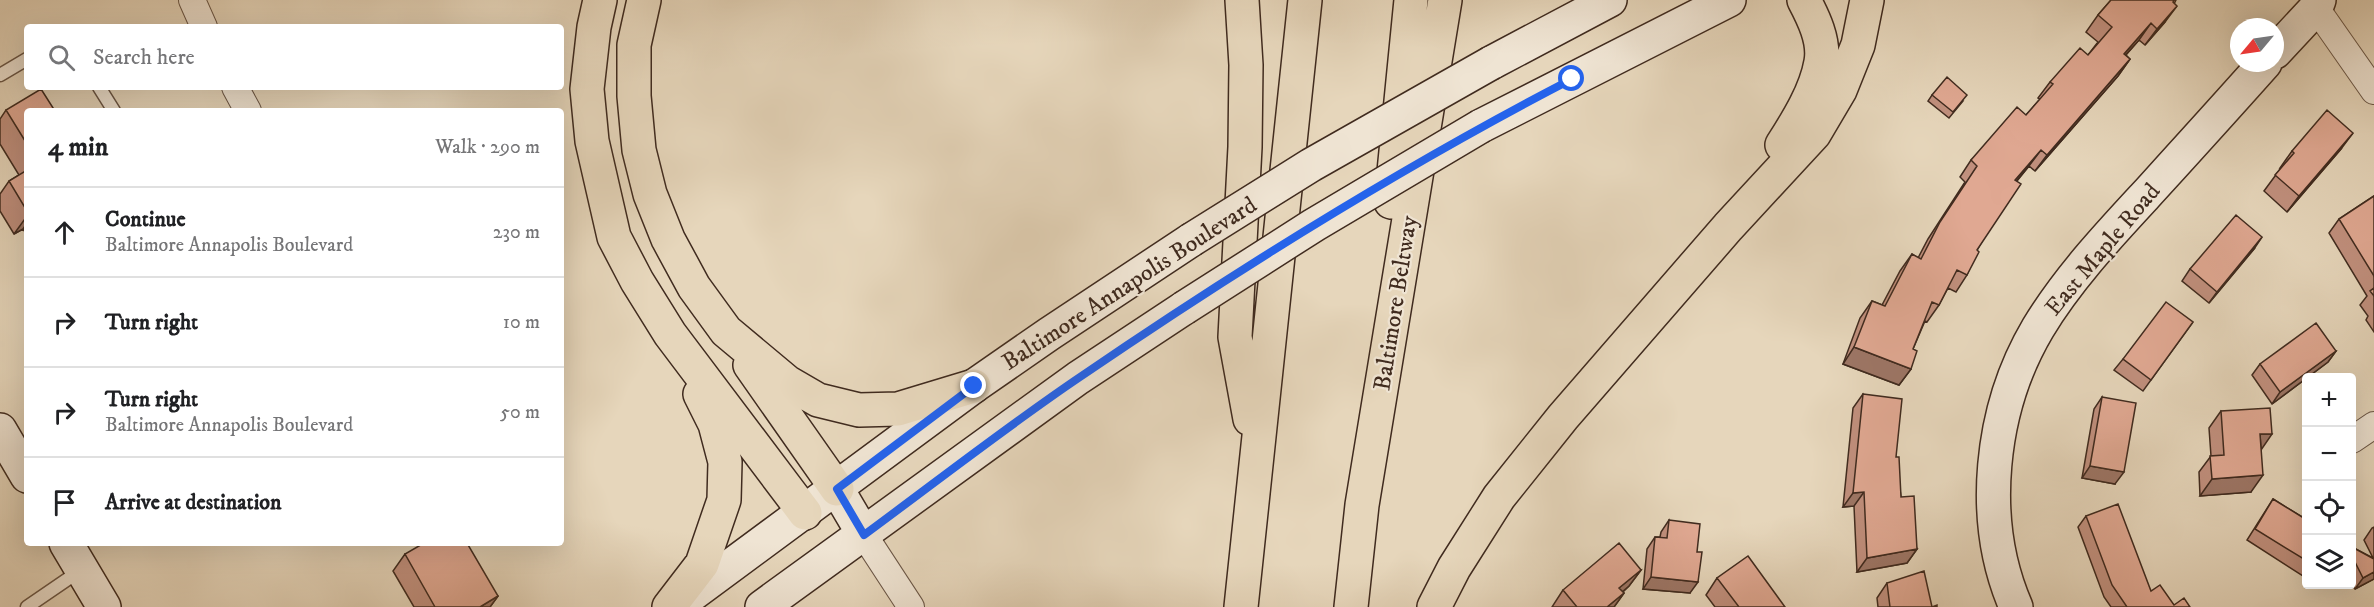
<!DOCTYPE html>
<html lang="en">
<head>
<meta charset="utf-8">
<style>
	:root { --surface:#fff; --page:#f2f2f2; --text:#202124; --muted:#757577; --line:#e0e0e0 }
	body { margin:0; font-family:"IM FELL DW Pica",serif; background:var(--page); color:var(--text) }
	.controls { position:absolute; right:18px; bottom:18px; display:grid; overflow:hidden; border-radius:6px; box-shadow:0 6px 24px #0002 }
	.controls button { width:54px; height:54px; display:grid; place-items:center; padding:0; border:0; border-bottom:2px solid var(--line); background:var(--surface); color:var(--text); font:30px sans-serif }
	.compass { position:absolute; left:2230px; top:18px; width:54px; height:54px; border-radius:50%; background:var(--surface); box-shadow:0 6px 24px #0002; rotate:241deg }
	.stop { position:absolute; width:18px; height:18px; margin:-14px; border:4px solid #2563eb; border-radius:50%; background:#fff }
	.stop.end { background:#2563eb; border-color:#fff; box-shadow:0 2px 6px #0008 }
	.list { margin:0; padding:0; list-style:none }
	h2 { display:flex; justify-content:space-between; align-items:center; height:78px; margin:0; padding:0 24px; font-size:26px }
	h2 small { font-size:20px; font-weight:400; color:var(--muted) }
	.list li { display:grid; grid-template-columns:39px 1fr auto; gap:18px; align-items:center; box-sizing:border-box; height:90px; padding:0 24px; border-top:2px solid var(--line) }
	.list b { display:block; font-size:22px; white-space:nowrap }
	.list p { margin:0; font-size:20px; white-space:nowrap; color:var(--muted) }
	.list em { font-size:20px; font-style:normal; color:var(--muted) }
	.icon { flex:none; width:33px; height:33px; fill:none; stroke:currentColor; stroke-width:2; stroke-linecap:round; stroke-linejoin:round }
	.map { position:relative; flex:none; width:2374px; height:607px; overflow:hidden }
	.search { position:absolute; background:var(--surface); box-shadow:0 6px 24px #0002; left:24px; top:24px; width:540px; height:66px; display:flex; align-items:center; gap:15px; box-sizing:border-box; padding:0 21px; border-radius:6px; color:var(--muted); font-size:22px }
	.panel { position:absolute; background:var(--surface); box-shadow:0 6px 24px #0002; left:24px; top:108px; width:540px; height:438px; border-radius:6px }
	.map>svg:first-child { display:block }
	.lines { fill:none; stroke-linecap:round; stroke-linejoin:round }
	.lane-casing { stroke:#6a5646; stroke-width:15 }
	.street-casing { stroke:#6a5646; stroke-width:28 }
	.secondary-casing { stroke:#402b1f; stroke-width:36 }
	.highway-casing { stroke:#402b1f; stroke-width:36 }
	.lane { stroke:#efe4d3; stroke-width:12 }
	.street { stroke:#efe4d3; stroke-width:26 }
	.secondary { stroke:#efe4d3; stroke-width:33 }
	.highway { stroke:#e6d6bb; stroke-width:33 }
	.secondary-bridge-casing { stroke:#402b1f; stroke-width:36; stroke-linecap:butt }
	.secondary-bridge { stroke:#efe4d3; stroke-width:33 }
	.wall { fill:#c1907e; stroke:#402b1f; stroke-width:1.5 }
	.shaded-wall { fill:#9d7666; stroke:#402b1f; stroke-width:1.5 }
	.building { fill:#e0a892; stroke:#402b1f; stroke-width:1.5 }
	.route { stroke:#2563eb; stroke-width:8 }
	.labels { text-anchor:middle; stroke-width:4.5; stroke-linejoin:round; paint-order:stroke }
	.street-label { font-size:24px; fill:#402b1f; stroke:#efe4d3 }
</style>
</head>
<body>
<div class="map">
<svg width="2374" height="607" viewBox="0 0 2374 607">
	<rect width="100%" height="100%" fill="#e6d6bb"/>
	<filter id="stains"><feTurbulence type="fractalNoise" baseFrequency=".00333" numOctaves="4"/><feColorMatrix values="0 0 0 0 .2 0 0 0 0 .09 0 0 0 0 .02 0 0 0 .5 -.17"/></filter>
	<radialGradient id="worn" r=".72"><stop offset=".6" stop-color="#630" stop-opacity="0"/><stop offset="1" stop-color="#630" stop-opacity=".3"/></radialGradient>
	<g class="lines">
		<g class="lane-casing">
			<path id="lane" d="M0,75l27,-16
				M99,87l15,24
				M27,607l54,-37"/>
		</g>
		<g class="street-casing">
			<path id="street" d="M192,0l12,27
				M2316,8l58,83
				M235,87l13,24
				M2352,440l22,-15
				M864,535l47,72"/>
		</g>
		<g class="secondary-casing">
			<path id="secondary" d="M2275,52l41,-44 3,-8
				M1491,63l119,-63
				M1481,126l248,-126
				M0,430l27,46
				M837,489l27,46
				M66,543l38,64
				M675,607l299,-221 75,-52 142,-94
				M762,607l316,-229 106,-70
				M2016,607c-38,-87 -26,-198 22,-279 29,-48 68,-90 106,-131 40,-44 81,-89 121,-134"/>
		</g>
		<g class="highway-casing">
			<path id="highway" d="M600,0l-6,27 -7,62 5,52 22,96 23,44 33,53 135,179
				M644,0l-10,45v51l5,54 11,44 18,45 26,48 32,44 61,51 31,18 41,10 39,-1 76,-23
				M1242,0l4,65 -1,82 -10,190 15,82
				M1782,145c16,-25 34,-54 39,-83 4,-21 -8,-45 -17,-62
				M1391,202l20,-202
				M750,365l87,124
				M669,607l33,-43 22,-64 1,-38 -10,-38 -15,-30
				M1241,607l64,-607
				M1351,607l11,-102 83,-505
				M1434,607l20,-39 45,-71 64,-80 165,-190 86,-93 26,-44 18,-45 9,-45"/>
		</g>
		<use href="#lane" class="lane"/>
		<use href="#street" class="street"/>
		<use href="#secondary" class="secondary"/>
		<use href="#highway" class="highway"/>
		<g class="secondary-bridge-casing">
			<path id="secondary-bridge" d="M1191,240l120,-75 180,-102
				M1184,308l130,-83 167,-99"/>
		</g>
		<use href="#secondary-bridge" class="secondary-bridge"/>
	</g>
	<path class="wall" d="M2111,0h65l-11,22 -20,23 -6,-5 -13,15 4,4 -12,17 -83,95 -6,-5 -12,15 -40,69 -10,25 -11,17 -8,-4 -9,17 -12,17 -2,-1 -12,28 -2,20 -12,16 -56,-21 17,-46 12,-17 10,4 18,-34 12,-17 6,4 10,-19 37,-57 -5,-5 11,-17 55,-45 14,-16 -2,-1 12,-16 38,-27 10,-13 -12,-10 12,-17z
		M1932,95l31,6 -14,17 -21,-17z
		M6,110l21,1v124l-4,-6 -9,5 -14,-23v-17l9,-13 10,-6 -19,-31v-25z
		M2341,149l-54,63 -23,-21 17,-23h-1l12,-17z
		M2374,196v136l-8,-12 2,-4 -8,-11 7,-9 -38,-63 10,-14z
		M2254,249l-45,54 -27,-22 8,-12z
		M2193,322l-50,69 -29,-21 9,-11z
		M2336,351l-8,11 -56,42 -20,-29 8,-11z
		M1863,394l33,63 5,40 16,52 -10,14 -50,9 -3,-66 -11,1 10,-99z
		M2102,397l13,87 -33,-6 12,-69z
		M2221,411l40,39 -10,42 -51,4 -1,-24 12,-16 -2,-28z
		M2273,499l34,21 -1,58 -59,-38z
		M2086,516l65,75 23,14 16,2h-79l-7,-10 -26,-70z
		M1669,520l21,73 -47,-4 4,-40 8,-12h5l1,-5z
		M2374,527v52l-19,10 -3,-5v-37l21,11 -9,-18 8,-12z
		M405,554l93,42 -8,11h-76l-21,-36z
		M1641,570l-12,16 -6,6 1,1 -10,14h-62l11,-17z
		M1717,578l68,29h-70l-9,-12z
		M1887,583l45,24h5h-59l-1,-9z"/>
	<path class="shaded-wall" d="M2177,6l-12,16 -20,23 12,-16z
		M2151,23l-12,17 -27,30 12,-16z
		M2130,59l-12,17 -83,95 12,-16z
		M2353,133l-12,16 -54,63 12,-16z
		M2041,150l-12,16 -26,31 12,-17z
		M27,216v7l-4,6 -9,5z
		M2262,237l-8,12 -45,54 8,-11z
		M1854,347l57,22 -12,16 -56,-21z
		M2336,351l-8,11 -56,42 8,-12z
		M2260,434h12l-11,16z
		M2090,466l34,6 -9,12 -33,-6z
		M2263,475l-12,17 -51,4 12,-17z
		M1864,492l-10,14 -11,1 10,-14z
		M1917,549l-10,14 -50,9 10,-14z
		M1641,570l-12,16 -21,18 11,-16z
		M2374,572v7l-19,10 8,-11z
		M1651,577l47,5 -8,11 -47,-4z
		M1624,593l-10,14h-7z
		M498,596l-8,11h-10z"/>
	<path class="building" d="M2111,0h63l-1,2 4,4 -20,23 -6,-6 -27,31 6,5 -83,96 -6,-5 -26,30 6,4 -44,66 2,2 -12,23 -10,-5 -18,35 -7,-3 -19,47 4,2 -6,18 -57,-22 18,-46 13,5 27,-52 9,5 19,-37 37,-56 -6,-6 46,-53 9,8 27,-31 -3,-2 30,-34 8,7 24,-28 -14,-12z
		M1947,77l20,18 -14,17 -21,-17z
		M41,89l14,22h-28v33l-21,-34z
		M2327,110l26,23 -54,63 -24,-21 19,-22 -2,-2z
		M27,170v41l-18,-30z
		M2374,196v80l-35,-57z
		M2236,215l26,22 -45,55 -27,-23z
		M2374,288v8l-4,-5z
		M2166,302l27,20 -42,58 -28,-21z
		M2316,323l20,28 -56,41 -20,-28z
		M1863,394l39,5 -6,58h3l2,40 13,-1 3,53 -50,9 -3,-66 -11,1z
		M2102,397l34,6 -12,69 -34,-6z
		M2270,408l2,26h-12l3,41 -51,4 -2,-23 14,-1 -3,-44z
		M2273,499l34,21v41l-52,-32z
		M2118,504l33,87 9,-6 14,20 10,-7 6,9h-63l-15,-22 -26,-69z
		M1669,520l31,4 -3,28h5l-4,30 -47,-5 4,-40 12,1z
		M424,543h43l31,53 -18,11h-45l-30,-53z
		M1619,543l22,27 -22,18 5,5 -17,14h-30l-14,-17z
		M2352,547l22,12v13l-11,6 -11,-22z
		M1748,556l37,51h-46l-22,-29z
		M1924,571l8,36 5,-2v2h-47l-3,-24z"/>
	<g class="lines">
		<path class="route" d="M974,386l-137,103 27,46c72,-53 142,-108 216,-158 158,-108 322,-210 492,-298"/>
	</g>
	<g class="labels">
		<g class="street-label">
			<text transform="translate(2102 249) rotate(-50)" y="8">East Maple Road</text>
			<text transform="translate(1129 283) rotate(-33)" y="8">Baltimore Annapolis Boulevard</text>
			<text transform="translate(1395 303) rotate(-81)" y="8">Baltimore Beltway</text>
		</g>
	</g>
	<rect width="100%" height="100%" filter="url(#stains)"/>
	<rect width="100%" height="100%" fill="url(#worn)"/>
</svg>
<div class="controls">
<button>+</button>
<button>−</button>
<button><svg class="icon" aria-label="locate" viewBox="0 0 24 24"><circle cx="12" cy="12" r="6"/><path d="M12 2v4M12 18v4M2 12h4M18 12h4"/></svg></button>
<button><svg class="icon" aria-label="layers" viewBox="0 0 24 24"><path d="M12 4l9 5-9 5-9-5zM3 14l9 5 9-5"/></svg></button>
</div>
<svg class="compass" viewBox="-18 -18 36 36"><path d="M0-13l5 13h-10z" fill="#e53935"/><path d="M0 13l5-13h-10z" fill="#757577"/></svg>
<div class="stop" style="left:1572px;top:79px"></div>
<div class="stop end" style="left:974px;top:386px"></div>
<div class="search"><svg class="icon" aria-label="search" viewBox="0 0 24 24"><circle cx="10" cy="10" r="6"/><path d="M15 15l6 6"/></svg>Search here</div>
<section class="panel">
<h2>4 min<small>Walk · 290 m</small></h2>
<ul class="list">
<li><svg class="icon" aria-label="ahead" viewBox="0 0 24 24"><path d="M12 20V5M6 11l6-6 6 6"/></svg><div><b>Continue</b><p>Baltimore Annapolis Boulevard</p></div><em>230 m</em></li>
<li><svg class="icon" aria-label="right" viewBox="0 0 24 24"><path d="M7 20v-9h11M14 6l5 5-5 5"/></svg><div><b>Turn right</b></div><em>10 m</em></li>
<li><svg class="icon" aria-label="right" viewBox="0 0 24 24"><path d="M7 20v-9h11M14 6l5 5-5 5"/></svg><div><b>Turn right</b><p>Baltimore Annapolis Boulevard</p></div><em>50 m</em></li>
<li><svg class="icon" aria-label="arrive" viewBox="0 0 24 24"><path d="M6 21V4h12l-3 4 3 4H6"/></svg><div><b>Arrive at destination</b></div></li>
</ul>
</section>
</div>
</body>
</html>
